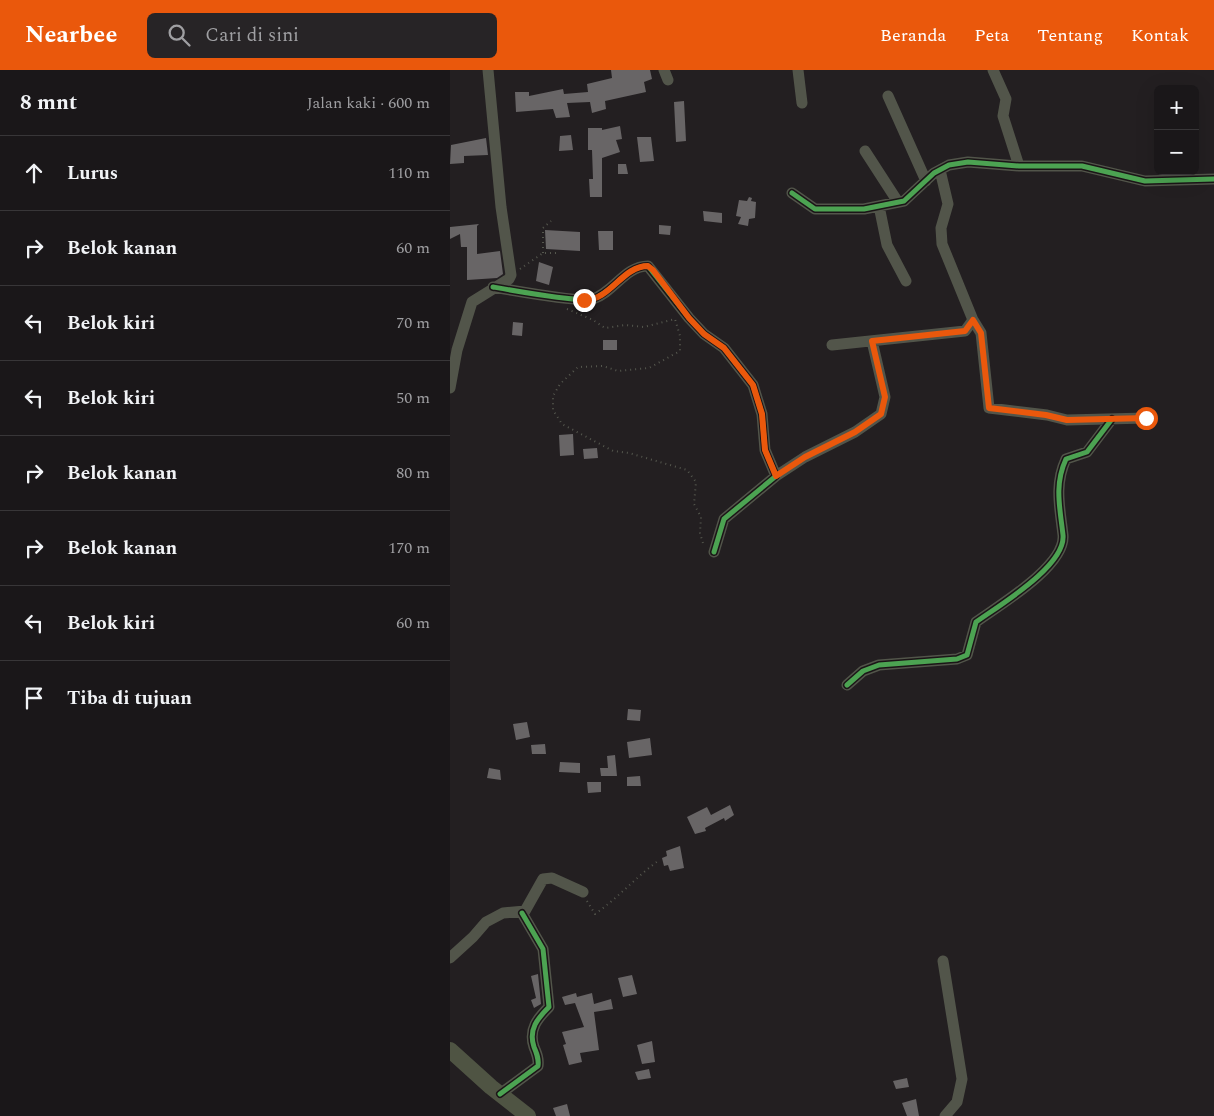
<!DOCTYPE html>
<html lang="id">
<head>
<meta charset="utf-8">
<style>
	:root { --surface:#1a1719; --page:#272426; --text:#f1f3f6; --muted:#9f9fa2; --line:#383638; --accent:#ea580c }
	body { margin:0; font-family:Spectral,serif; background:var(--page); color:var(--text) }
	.controls { position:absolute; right:15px; top:15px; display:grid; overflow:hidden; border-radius:8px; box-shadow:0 5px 20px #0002 }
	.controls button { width:45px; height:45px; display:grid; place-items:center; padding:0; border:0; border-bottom:1px solid var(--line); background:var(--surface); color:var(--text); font:25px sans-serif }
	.stop { position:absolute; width:15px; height:15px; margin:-11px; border:4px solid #ea580c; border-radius:50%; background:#fff }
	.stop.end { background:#ea580c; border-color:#fff; box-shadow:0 1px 5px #0008 }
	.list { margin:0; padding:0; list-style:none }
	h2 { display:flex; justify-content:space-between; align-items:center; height:65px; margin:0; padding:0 20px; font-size:21px }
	h2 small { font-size:16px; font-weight:400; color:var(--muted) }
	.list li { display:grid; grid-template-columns:32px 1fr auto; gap:15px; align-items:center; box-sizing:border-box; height:75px; padding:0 20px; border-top:1px solid var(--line) }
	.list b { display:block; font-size:19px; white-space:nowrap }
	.list em { font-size:16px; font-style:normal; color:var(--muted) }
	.icon { flex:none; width:28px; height:28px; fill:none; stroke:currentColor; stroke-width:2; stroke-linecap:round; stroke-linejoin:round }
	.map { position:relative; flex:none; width:764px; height:1046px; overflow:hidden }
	header { display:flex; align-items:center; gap:30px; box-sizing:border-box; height:70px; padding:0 25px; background:var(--accent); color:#fff }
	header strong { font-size:24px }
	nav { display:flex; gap:28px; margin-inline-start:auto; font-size:18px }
	.search { width:350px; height:45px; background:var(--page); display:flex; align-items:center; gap:12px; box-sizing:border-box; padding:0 18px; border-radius:8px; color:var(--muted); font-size:19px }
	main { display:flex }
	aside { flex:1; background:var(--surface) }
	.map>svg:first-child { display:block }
	.building { fill:#686566 }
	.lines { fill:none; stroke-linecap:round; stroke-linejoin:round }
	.path { stroke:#55574e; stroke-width:2; stroke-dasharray:1 4; stroke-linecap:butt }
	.street { stroke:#52554a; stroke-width:11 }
	.secondary { stroke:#4f5443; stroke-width:16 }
	.cycleway-casing { stroke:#1b1517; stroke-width:8 }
	.cycleway { stroke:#4ca352; stroke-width:5 }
	.route { stroke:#ea580c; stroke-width:6 }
</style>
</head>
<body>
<header>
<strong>Nearbee</strong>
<div class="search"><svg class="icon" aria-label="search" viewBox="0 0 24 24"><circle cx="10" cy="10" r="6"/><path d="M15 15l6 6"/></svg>Cari di sini</div>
<nav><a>Beranda</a><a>Peta</a><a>Tentang</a><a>Kontak</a></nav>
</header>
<main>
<aside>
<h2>8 mnt<small>Jalan kaki · 600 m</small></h2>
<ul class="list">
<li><svg class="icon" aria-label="ahead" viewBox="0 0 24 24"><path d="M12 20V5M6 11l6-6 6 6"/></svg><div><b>Lurus</b></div><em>110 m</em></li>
<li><svg class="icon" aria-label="right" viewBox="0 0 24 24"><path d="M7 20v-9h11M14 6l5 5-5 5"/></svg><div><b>Belok kanan</b></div><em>60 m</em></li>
<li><svg class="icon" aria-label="left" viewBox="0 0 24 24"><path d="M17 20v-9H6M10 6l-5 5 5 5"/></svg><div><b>Belok kiri</b></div><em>70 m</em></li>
<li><svg class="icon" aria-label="left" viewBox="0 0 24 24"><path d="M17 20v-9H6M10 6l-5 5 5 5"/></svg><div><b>Belok kiri</b></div><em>50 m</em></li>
<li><svg class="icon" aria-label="right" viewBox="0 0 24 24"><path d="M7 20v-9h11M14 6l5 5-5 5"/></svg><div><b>Belok kanan</b></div><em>80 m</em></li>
<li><svg class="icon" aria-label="right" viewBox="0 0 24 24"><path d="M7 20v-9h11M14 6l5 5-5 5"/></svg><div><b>Belok kanan</b></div><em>170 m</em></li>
<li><svg class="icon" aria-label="left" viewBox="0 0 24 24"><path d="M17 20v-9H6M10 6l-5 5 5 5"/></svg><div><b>Belok kiri</b></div><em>60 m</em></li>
<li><svg class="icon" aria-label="arrive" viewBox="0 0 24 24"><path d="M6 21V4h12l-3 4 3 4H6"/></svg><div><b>Tiba di tujuan</b></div></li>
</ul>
</aside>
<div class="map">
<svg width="764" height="1046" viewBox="0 0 764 1046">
	<rect width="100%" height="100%" fill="#231f21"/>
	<path class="building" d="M161,0h39l2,9 -8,3 2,10 -41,9 1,8 -14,4 -2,-11 -23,1 3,14 -14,1 -3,-9 -37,3 -1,-20h14v4l34,-7 1,5 24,-2 -1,-8 25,-6z
		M234,31l2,40 -10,1 -2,-40z
		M170,56l2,13 -6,1 4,12 -18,6v39h-12l-1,-18h4l-1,-29h-4v-22h14v2z
		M121,65l2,15 -14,1 1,-15z
		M187,67h14l3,24 -14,1z
		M36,68l2,17 -24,1v7l-14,1 1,-19z
		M168,94h8l2,10h-10z
		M299,127l3,1 -1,3 5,1 -1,16 -6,1 -1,7 -10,-2 3,-7 -5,-1 3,-16 8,1z
		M253,141l19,2v10l-18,-2z
		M29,154l-2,2v28l23,-3 3,23 -6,4 -30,2v-33h-6l-1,-13 -10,5v-12z
		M209,155l12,1 -1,9 -11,-1z
		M95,160l35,2v19l-34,-2z
		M148,161h15v19h-14z
		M89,192l14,5 -4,18 -13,-4z
		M63,252l10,1 -1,13 -10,-1z
		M153,270h14v10h-14z
		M123,364l1,21 -14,1 -1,-21z
		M147,378l1,10 -14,1 -1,-10z
		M178,639l13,1 -1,11 -13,-1z
		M77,652l3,15 -14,3 -3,-16z
		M200,668l2,17 -23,3 -2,-16z
		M95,674l1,10h-14l-1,-9z
		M165,685l2,21h-16l-1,-8h8l-1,-12z
		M110,692l20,1v10l-21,-1z
		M39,698l11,2 1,10 -14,-2z
		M190,706l1,10h-14v-9z
		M137,712h14v10l-13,1z
		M280,735l4,10 -9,6 -1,-3 -19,10 1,3 -11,3 -8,-17 20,-10 4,8z
		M230,776l4,22 -14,3 -2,-6 -4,1 -2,-8 5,-2 -1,-5z
		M88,904l3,30 -7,4 -3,-8 5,-2 -5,-22z
		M182,905l5,19 -14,3 -5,-19z
		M126,923l1,4 15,-4 2,11 17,-5 2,10 -19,3 5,38 -19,3 2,9 -13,3 -6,-20 3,-1 -4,-12 22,-5 -9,-24 -10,2 -3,-8z
		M202,971l3,21 -13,2 -5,-19z
		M199,999l2,9 -13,2 -3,-8z
		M457,1008l2,9 -13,2 -3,-8z
		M466,1029l3,17h-12l-5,-13z
		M117,1034l3,12h-14l-3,-8z"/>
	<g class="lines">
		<path class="path" d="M93,183v-25l8,-7
			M70,199l23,-16h15
			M117,239l26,11 12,8 20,-3 19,2 31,-8 5,17v15l-31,17 -31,3 -15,-5 -25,1 -18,17 -7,12v14l9,14 51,27 16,2 58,17 9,12 -2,22 7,13 -1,16 4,14
			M137,831l8,13c23,-16 41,-37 63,-53"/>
		<path class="street" d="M214,0l4,10
			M348,0l4,33
			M543,0l13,29 -3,17 16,50
			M438,26l38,85
			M415,81l33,51
			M490,100l8,34 -7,24 1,16 31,76 8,13 8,75 58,7 20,5 79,-2
			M342,123l23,16h49l40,-8 30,-28 15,-8 19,-3 51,4h63l63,15 69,-2
			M429,136l8,39 19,36
			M43,217c17,3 89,16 100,12 21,-7 32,-33 55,-33l41,52 15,16 20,14 29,37 9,29 3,36 11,26 -52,43 -10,33
			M382,275l133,-14 8,-11
			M0,318l7,-38 15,-48 37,-23 2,-4 -10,-68 -13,-137
			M326,406l29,-19 50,-25 26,-18 4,-17 -13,-56
			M397,615l16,-14 16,-6 78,-6 10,-4 9,-33c22,-16 90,-56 87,-87 -3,-27 -9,-50 3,-76l21,-7 25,-33
			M0,888l23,-21 13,-15 17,-9 22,-2 18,-32 9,-1 31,14
			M493,891l19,118 -5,23 -12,14
			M50,1024l38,-28c1,-7 -1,-12 -4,-19 -6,-18 4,-29 15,-40l-6,-58 -21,-36"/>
		<path class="secondary" d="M0,980l41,37 37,29"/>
		<g class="cycleway-casing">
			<path id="cycleway" d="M342,123l23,16h49l40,-8 30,-28 15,-8 19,-3 51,4h63l63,15 69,-2
				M43,217c17,3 89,16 100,12 21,-7 32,-33 55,-33l41,52 15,16 20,14 29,37 9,29 3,36 11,26 -52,43 -10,33
				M397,615l16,-14 16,-6 78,-6 10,-4 9,-33c22,-16 90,-56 87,-87 -3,-27 -9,-50 3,-76l21,-7 25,-33
				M50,1024l38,-28c1,-7 -1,-12 -4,-19 -6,-18 4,-29 15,-40l-6,-58 -21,-36"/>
		</g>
		<use href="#cycleway" class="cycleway"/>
	</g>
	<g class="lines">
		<path class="route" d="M134,230c26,1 38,-34 64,-34l5,4 36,48 15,16 20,14 29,37 9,29 3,36 11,26 29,-19 50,-25 26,-18 4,-17 -13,-56 93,-10 8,-11 8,13 8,75 57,7 21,5 79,-2"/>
	</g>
</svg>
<div class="controls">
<button>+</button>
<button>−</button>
</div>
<div class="stop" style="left:696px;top:348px"></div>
<div class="stop end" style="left:134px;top:230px"></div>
</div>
</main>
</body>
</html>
